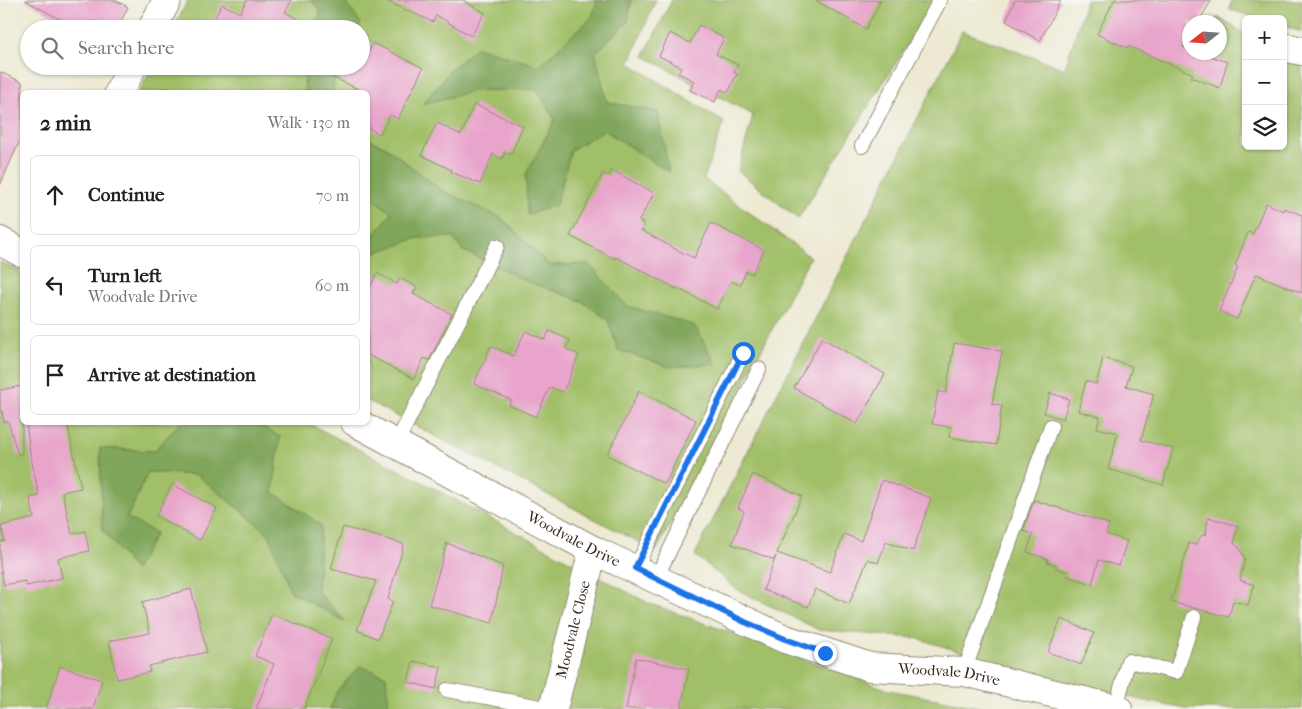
<!DOCTYPE html>
<html lang="en">
<head>
<meta charset="utf-8">
<style>
	:root { --surface:#fff; --page:#f2f2f2; --text:#202124; --muted:#757577; --line:#e0e0e0 }
	body { margin:0; font-family:"IM FELL French Canon",serif; background:var(--page); color:var(--text) }
	.controls { position:absolute; right:15px; top:15px; display:grid; overflow:hidden; border-radius:8px; box-shadow:0 1px 4px #0004 }
	.controls button { width:45px; height:45px; display:grid; place-items:center; padding:0; border:0; border-bottom:1px solid var(--line); background:var(--surface); color:var(--text); font:25px sans-serif }
	.compass { position:absolute; left:1182px; top:15px; width:45px; height:45px; border-radius:50%; background:var(--surface); box-shadow:0 1px 4px #0004; rotate:253deg }
	.stop { position:absolute; width:15px; height:15px; margin:-11px; border:4px solid #1a73e8; border-radius:50%; background:#fff }
	.stop.end { background:#1a73e8; border-color:#fff; box-shadow:0 1px 5px #0008 }
	.list { margin:0; padding:0; list-style:none }
	h2 { display:flex; justify-content:space-between; align-items:center; height:65px; margin:0; padding:0 20px; font-size:21px }
	h2 small { font-size:16px; font-weight:400; color:var(--muted) }
	.list li { display:grid; grid-template-columns:32px 1fr auto; gap:15px; align-items:center; box-sizing:border-box; height:80px; margin:0 10px 10px; padding:0 10px; border:1px solid var(--line); border-radius:8px }
	.list b { display:block; font-size:19px; white-space:nowrap }
	.list p { margin:0; font-size:16px; white-space:nowrap; color:var(--muted) }
	.list em { font-size:16px; font-style:normal; color:var(--muted) }
	.icon { flex:none; width:28px; height:28px; fill:none; stroke:currentColor; stroke-width:2; stroke-linecap:round; stroke-linejoin:round }
	.map { position:relative; flex:none; width:1302px; height:709px; overflow:hidden }
	.search { position:absolute; background:var(--surface); box-shadow:0 1px 4px #0004; left:20px; top:20px; width:350px; height:55px; display:flex; align-items:center; gap:12px; box-sizing:border-box; padding:0 18px; border-radius:28px; color:var(--muted); font-size:19px }
	.panel { position:absolute; background:var(--surface); box-shadow:0 1px 4px #0004; left:20px; top:90px; width:350px; height:335px; border-radius:8px }
	.map>svg:first-child { display:block }
	.green { fill:#a1bf67; stroke:#6e7442 }
	.forest { fill:#80a65c; stroke:#5e683d }
	.building { fill:#e8a4cb }
	.lines { fill:none; stroke-linecap:round; stroke-linejoin:round }
	.service-casing { stroke:#948a78; stroke-width:16 }
	.minor-casing { stroke:#948a78; stroke-width:30 }
	.service { stroke:#fff; stroke-width:14 }
	.minor { stroke:#fff; stroke-width:28 }
	.route { stroke:#1a73e8; stroke-width:6 }
	.labels { text-anchor:middle; stroke-width:4.5; stroke-linejoin:round; paint-order:stroke }
	.street-label { font-size:15px; fill:#3b2a1e; stroke:#f6f6f2 }
</style>
</head>
<body>
<div class="map">
<svg width="1302" height="709" viewBox="0 0 1302 709">
	<rect width="100%" height="100%" fill="#f6f6f2"/>
	<filter id="ink" filterUnits="userSpaceOnUse"><feTurbulence type="fractalNoise" baseFrequency=".02" numOctaves="2"/><feDisplacementMap in="SourceGraphic" scale="10" xChannelSelector="R" yChannelSelector="G"/><feConvolveMatrix kernelMatrix="1 2 1 2 8 2 1 2 1" color-interpolation-filters="sRGB"/></filter>
	<filter id="wash" filterUnits="userSpaceOnUse"><feTurbulence type="fractalNoise" baseFrequency=".0096" numOctaves="4" result="noise"/><feDisplacementMap in="SourceGraphic" scale="20" xChannelSelector="R" yChannelSelector="G"/><feGaussianBlur stdDeviation="1.12" result="paint"/><feColorMatrix in="noise" values="0 0 0 0 0 0 0 0 0 0 0 0 0 0 0 0 0 1.4 0 .05"/><feComposite in="paint" operator="in"/></filter>
	<g filter="url(#wash)">
		<rect width="100%" height="100%" fill="#ede9d2"/>
		<path class="green" d="M188,0h468l-27,63 95,59 -20,57 106,78 -154,294 -288,-150v-309h-229l14,-26h208v-37h-188z
			M672,0h263l-137,219 -60,-48 15,-56 -109,-59z
			M1086,0h32l71,34 1,18h30v-30h-6l4,-5 28,18v111h37v-91l19,5v649h-117l-120,-25 -149,-46 -97,-8 -83,-41 -41,-34 267,-524 103,38z
			M1232,0h70v32l-19,-6v-7h-24l-30,-10z
			M0,262l22,11v149l286,1 116,60 224,120 241,87 99,19h-988z"/>
		<path class="forest" d="M311,0h33l17,24 -4,5h-41l4,-18z
			M597,0h34l-3,22 -33,31 12,49 51,10 11,60 -65,-42 -33,20 -15,55 -29,10 -1,-41 29,-54 -18,-31 -64,2 -50,13 29,-36 25,-21 62,19 53,-49z
			M307,66h29l-3,26h-29l1,-14z
			M368,139l18,8 57,44 59,27 47,47 40,-1 38,42 67,19 22,39 -46,3 -52,-17 -10,-30 -26,-19 -53,-19 -67,-32 -9,-13 -35,1 -50,17v-13l24,-29 -24,-18z
			M182,422l74,1 24,14 -7,55 48,33 -4,66 29,31 -55,-30 -22,-58 -72,-59 -49,-3 -21,46 29,15 -21,37 -33,-41 -2,-81 54,3 26,-28z
			M360,666l26,10 3,33h-59l7,-18z"/>
		<g id="blocks">
			<path class="building" d="M25,0h90l13,7 -11,22h-9l-15,-8 -4,8h-11z
				M247,0h45l-7,12 32,17h-108l13,-25 18,9z
				M384,0h79l22,13 -14,23 -35,-21 -3,7z
				M815,0h66l-15,29z
				M1015,0h46l-21,41 -34,-20z
				M1114,0h98l-14,22h-8v15l-7,10 7,2v3h9l28,10 -7,26 -29,-11 2,-3 -65,-28 -1,2 -30,-14z
				M699,25l25,13 -8,16 22,11 -4,7 3,2 -9,19 -7,-4 -6,13 -25,-12 4,-9 -16,-8 3,-6 -22,-11 11,-23 20,10z
				M373,43l50,25 -25,51 -8,-4 -10,19 -12,-6v-36h-4l-46,-22 2,-4h29l10,5z
				M0,72l22,10v54l-22,49z
				M474,104l49,22 -12,28 -6,-2 -3,7 -9,-5 -13,30 -29,-12 1,-2 -31,-15 16,-32 24,12z
				M612,170l42,23 -15,28 5,3 -3,6 34,19 19,9 17,-35 53,27 -12,24 -6,-3 -6,14 -9,-4 -14,28 -40,-21v1l-61,-32 -1,2 -45,-23 33,-63 6,3z
				M1266,203l17,8 1,-3 18,7v78l-46,-19 -19,45 -18,-8 19,-44 -3,-1 13,-34 5,2z
				M377,273l20,11 3,-6 17,9 -4,7 39,20 -23,46 -5,-2 -10,21 -46,-24v-63z
				M525,331l20,9 4,-9 21,9 -4,9 13,6 -16,37 -13,-5 -14,30 -27,-12 2,-5 -37,-16 17,-38 23,10z
				M822,338l63,36 -28,50 -63,-36z
				M954,343l48,8 -10,53 10,1 -6,40 -47,-8 2,-10 -19,-3 6,-33 8,2z
				M1103,358l29,8 -6,20 28,8 -13,46 32,9 -10,36 -55,-16 10,-36 -21,-5 3,-11 -22,-6 8,-30 10,3z
				M22,386v68l-4,1 -10,-34 -4,1 -2,-11h-2v-21z
				M639,391l57,29 -31,64 -58,-29z
				M1050,393l19,6 -6,20 -19,-6z
				M26,422h41l14,66 -19,4 10,42 13,-3 4,20 -31,7 4,20 -36,8 -1,-5 -21,4 -4,-20v-23l5,-1 -4,-15 33,-8 -4,-20 9,-2 -9,-43z
				M753,474l49,22 -25,57 53,19 14,-38 17,7 21,-61 49,18 -18,53 -27,-9 -8,21 -10,-4 -19,45 -34,-15 -7,18 -45,-17 13,-34 -2,4 -42,-16 12,-33 -6,-3z
				M172,484l45,24 -17,32 -44,-24z
				M1034,500l75,24 -3,10 21,7 -8,25 -20,-6 -7,24 -25,-8 1,-4 -12,-4v-3l-9,-3 1,-3 -21,-7 6,-18 -10,-3z
				M1208,517l30,9 -4,17 6,6 5,10 -5,21 14,5 -6,20 -15,-4 -4,16 -58,-15 18,-59 6,2 6,-9 5,-2z
				M343,527l61,17 -16,55 5,2 -15,38 -21,-9 19,-49 -45,-12z
				M447,543l56,23 -11,57 -63,-18z
				M191,589l16,63 -58,14 1,6 -33,7 -8,-38 41,-8 -8,-31z
				M272,614l60,25 -28,70h-48l18,-45 -19,-8z
				M1061,619l33,14 -13,32 -33,-13z
				M636,658l53,11 -8,40h-55z
				M413,661l28,6 -5,22 -28,-7z
				M60,666l42,14 -9,29h-47z"/>
		</g>
	</g>
	<g filter="url(#ink)">
		<use href="#blocks" fill-opacity="0" stroke="#948a78" stroke-width="1"/>
		<g class="lines">
			<g class="service-casing">
				<path id="service" d="M862,146l78,-146
					M396,444l101,-198
					M635,569l108,-216
					M656,578l103,-209
					M964,672l87,-246
					M447,690l105,19
					M1116,708l12,-47 48,11 18,-55"/>
			</g>
			<g class="minor-casing">
				<g id="minor">
					<path d="M152,29l15,-29"/>
					<path d="M1283,47l19,4"/>
					<path d="M119,92l14,-26"/>
					<path d="M0,241l22,12"/>
					<path id="s1" d="M355,422l238,128 192,89 85,28 94,5 154,37"/>
					<path id="s2" d="M553,709l40,-159"/>
				</g>
			</g>
			<use href="#service" class="service"/>
			<use href="#minor" class="minor"/>
		</g>
	</g>
	<g class="lines" filter="url(#ink)">
		<path class="route" d="M743,353l-108,215 110,54 40,17 40,14"/>
	</g>
	<g class="labels">
		<g class="street-label">
			<text dy="5" stroke="none"><textPath href="#s1" startOffset="248">Woodvale Drive</textPath></text>
			<text dy="5" stroke="none"><textPath href="#s2" startOffset="82">Moodvale Close</textPath></text>
			<text dy="5" stroke="none"><textPath href="#s1" startOffset="651">Woodvale Drive</textPath></text>
		</g>
	</g>
</svg>
<div class="controls">
<button>+</button>
<button>−</button>
<button><svg class="icon" aria-label="layers" viewBox="0 0 24 24"><path d="M12 4l9 5-9 5-9-5zM3 14l9 5 9-5"/></svg></button>
</div>
<svg class="compass" viewBox="-18 -18 36 36"><path d="M0-13l5 13h-10z" fill="#e53935"/><path d="M0 13l5-13h-10z" fill="#757577"/></svg>
<div class="stop" style="left:743px;top:353px"></div>
<div class="stop end" style="left:825px;top:653px"></div>
<div class="search"><svg class="icon" aria-label="search" viewBox="0 0 24 24"><circle cx="10" cy="10" r="6"/><path d="M15 15l6 6"/></svg>Search here</div>
<section class="panel">
<h2>2 min<small>Walk · 130 m</small></h2>
<ul class="list">
<li><svg class="icon" aria-label="ahead" viewBox="0 0 24 24"><path d="M12 20V5M6 11l6-6 6 6"/></svg><div><b>Continue</b></div><em>70 m</em></li>
<li><svg class="icon" aria-label="left" viewBox="0 0 24 24"><path d="M17 20v-9H6M10 6l-5 5 5 5"/></svg><div><b>Turn left</b><p>Woodvale Drive</p></div><em>60 m</em></li>
<li><svg class="icon" aria-label="arrive" viewBox="0 0 24 24"><path d="M6 21V4h12l-3 4 3 4H6"/></svg><div><b>Arrive at destination</b></div></li>
</ul>
</section>
</div>
</body>
</html>
